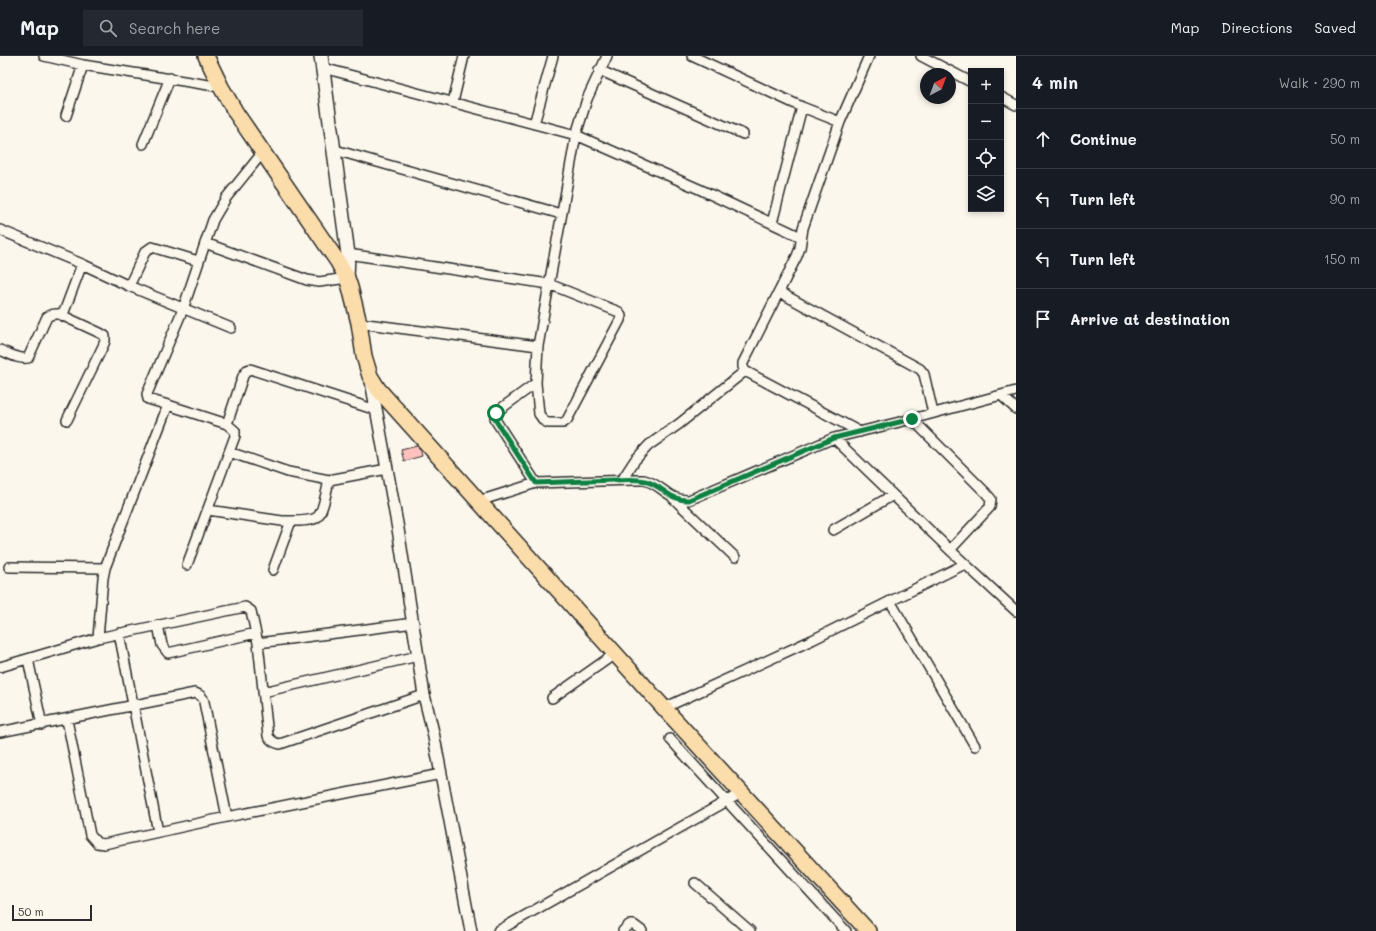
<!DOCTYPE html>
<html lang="en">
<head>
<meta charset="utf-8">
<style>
	:root { --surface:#171b24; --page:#242831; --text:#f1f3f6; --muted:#9ea1a6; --line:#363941 }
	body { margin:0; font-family:Mali,sans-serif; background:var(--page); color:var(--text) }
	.controls { position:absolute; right:12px; top:12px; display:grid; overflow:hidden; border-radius:0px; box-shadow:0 2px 6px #0003 }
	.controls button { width:36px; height:36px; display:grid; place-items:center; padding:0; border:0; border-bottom:1px solid var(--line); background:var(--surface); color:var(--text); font:20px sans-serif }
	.compass { position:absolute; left:920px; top:12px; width:36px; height:36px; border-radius:50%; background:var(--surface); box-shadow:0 2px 6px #0003; rotate:41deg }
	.scale { position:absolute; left:12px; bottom:10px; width:80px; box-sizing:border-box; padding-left:4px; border:2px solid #2b2b2b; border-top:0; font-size:11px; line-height:14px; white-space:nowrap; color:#2b2b2b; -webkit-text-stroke:3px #fbf7ec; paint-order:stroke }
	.stop { position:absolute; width:12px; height:12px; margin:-9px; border:3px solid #0b8043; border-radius:50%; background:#fff }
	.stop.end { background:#0b8043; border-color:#fff; box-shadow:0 1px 4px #0008 }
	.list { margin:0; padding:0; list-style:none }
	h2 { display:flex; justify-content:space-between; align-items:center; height:52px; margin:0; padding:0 16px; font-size:17px }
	h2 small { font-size:13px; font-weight:400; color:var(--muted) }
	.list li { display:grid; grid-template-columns:26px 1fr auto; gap:12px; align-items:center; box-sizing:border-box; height:60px; padding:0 16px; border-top:1px solid var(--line) }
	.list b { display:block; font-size:15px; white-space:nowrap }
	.list em { font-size:13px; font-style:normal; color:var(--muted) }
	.icon { flex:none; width:22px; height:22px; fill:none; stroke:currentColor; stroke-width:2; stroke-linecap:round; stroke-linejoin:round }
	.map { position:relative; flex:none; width:1016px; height:875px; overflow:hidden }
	header { display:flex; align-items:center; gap:24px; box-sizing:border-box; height:56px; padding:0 20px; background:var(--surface); border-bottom:1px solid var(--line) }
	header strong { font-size:19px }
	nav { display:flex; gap:22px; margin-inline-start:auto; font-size:14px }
	.search { width:280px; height:36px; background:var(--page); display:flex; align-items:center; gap:10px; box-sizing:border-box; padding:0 14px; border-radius:0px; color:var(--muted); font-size:15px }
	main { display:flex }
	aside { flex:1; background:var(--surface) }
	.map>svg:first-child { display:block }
	.building { fill:#fec2be; stroke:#2b2b2b }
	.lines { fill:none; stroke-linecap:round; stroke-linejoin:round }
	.minor-casing { stroke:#2b2b2b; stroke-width:12 }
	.tertiary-casing { stroke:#2b2b2b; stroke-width:14 }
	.secondary-casing { stroke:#2b2b2b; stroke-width:16 }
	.trunk-casing { stroke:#2b2b2b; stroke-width:18 }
	.minor { stroke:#fbf7ec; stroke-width:9 }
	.tertiary { stroke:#fbf7ec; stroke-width:11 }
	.secondary { stroke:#fbf7ec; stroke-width:13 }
	.trunk { stroke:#fbddab; stroke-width:15 }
	.route { stroke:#0b8043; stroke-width:5 }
</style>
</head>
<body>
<header>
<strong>Map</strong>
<div class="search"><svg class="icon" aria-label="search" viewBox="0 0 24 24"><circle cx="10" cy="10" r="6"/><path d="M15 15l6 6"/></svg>Search here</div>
<nav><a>Map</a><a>Directions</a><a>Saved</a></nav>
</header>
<main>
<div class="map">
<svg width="1016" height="875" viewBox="0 0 1016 875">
	<rect width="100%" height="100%" fill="#fbf7ec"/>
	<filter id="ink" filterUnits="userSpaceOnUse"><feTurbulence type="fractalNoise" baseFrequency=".025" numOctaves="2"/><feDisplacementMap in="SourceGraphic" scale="8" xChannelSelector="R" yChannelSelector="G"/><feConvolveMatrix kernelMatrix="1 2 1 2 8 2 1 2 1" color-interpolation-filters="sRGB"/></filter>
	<g filter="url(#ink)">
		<path class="building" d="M417,390l3,3 2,7 -18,5 -3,-11z"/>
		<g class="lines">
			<g class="minor-casing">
				<path id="minor" d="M44,0l39,9 138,22
					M692,0l110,51 38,15 -37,106 -3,20 -3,8 -54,107v4l2,4 115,61
					M921,0l50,26
					M323,12l253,67 123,54 102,48
					M599,14l144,64
					M1001,41l15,8
					M453,46l11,-46
					M66,60l17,-51
					M840,66l29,-66
					M534,68l19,-68
					M143,88l27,-66
					M335,94l226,64
					M772,167l30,-116
					M0,174l82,34 47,22 16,-34 7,-5 46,14
					M205,187l102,37 12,2 28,-4
					M348,198l201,30 70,28 2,4 -1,4 -53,100 -4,3h-15l-4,-2 -5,-7 -3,-31 2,-37 38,-211 11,-36 20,-43
					M129,230l102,42
					M779,236l141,77 4,5 9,39
					M59,258l41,19 5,3v5l-2,5 -36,74
					M359,267l179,23
					M0,294c8,3 19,10 28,8l19,-41c6,-5 12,-1 17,-5l18,-48
					M536,327l-37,27 -4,7 1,4 40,62
					M1001,339l15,14
					M168,349l59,19 8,7v5l-48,129
					M912,363l74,74 5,6 -1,8 -40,43
					M227,368l16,-48 4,-6 3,-1 126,41
					M834,382l116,112 66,61
					M229,396l59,20 41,8
					M622,424l13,-20 14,-15 30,-21 66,-53
					M673,442l62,59
					M479,445l57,-18 98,-3c3,0 7,0 10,0 18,4 24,21 45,20l145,-62 78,-19 104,-28
					M208,454l74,11c8,0 27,1 34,-3 7,-4 11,-30 13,-38l58,-11
					M833,474l60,-35
					M9,511l96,1
					M273,514l18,-49
					M890,545l85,145
					M158,569l4,20 6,8 88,-20
					M119,577l39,199
					M98,582l5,-60 2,-10 63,-163 -20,-6 -1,-5 36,-85 30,-89 13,-22 37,-46
					M258,587l156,-20
					M28,603l14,66
					M0,611l98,-29 147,-31 6,4 7,32 10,93c3,5 6,7 12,8l144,-49
					M263,636l155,-36
					M552,642l64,-45
					M664,652l148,-68 153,-76
					M67,664l23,115 7,8 7,1 123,-27 214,-43
					M0,676l195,-39c6,2 8,4 9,9l23,115
					M670,683l176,192
					M695,827l55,48
					M498,875l243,-138
					M623,875l6,-6h5l8,6"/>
			</g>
			<g class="tertiary-casing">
				<path id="tertiary" d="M371,325l27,148 26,166 9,37 38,199"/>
			</g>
			<g class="secondary-casing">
				<path id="secondary" d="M321,0l27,198 -1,24"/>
			</g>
			<g class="trunk-casing">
				<path id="trunk" d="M206,0l15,31 15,26 102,149 9,16 3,9 9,36 5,33 6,20 8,13 286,319 204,223"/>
			</g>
			<use href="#minor" class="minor"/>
			<use href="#tertiary" class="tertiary"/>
			<use href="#secondary" class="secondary"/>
			<use href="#trunk" class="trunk"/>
		</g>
	</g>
	<g class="lines" filter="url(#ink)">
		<path class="route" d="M496,357l-1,4 1,4 40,62c26,-1 52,-2 78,-3 9,0 21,-2 31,1 17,4 24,20 44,19l145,-62 78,-19"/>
	</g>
</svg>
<div class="controls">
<button>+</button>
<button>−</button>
<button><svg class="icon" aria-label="locate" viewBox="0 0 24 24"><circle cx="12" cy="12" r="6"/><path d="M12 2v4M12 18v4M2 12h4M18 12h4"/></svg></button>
<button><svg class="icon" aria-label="layers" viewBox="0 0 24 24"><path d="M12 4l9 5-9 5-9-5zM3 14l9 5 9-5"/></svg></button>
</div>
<svg class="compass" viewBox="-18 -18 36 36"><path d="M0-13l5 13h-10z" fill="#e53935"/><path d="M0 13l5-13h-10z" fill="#9ea1a6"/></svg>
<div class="scale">50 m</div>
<div class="stop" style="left:496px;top:357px"></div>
<div class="stop end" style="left:912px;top:363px"></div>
</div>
<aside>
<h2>4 min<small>Walk · 290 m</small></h2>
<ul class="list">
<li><svg class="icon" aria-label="ahead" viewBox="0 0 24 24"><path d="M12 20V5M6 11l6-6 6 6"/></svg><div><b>Continue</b></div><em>50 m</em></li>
<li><svg class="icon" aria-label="left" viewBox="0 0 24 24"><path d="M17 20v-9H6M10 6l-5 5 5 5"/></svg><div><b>Turn left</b></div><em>90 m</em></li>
<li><svg class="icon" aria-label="left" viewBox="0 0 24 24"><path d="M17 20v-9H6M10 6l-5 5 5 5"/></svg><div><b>Turn left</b></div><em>150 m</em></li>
<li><svg class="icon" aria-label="arrive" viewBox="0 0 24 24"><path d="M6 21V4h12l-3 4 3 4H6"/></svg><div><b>Arrive at destination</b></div></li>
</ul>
</aside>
</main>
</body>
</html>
